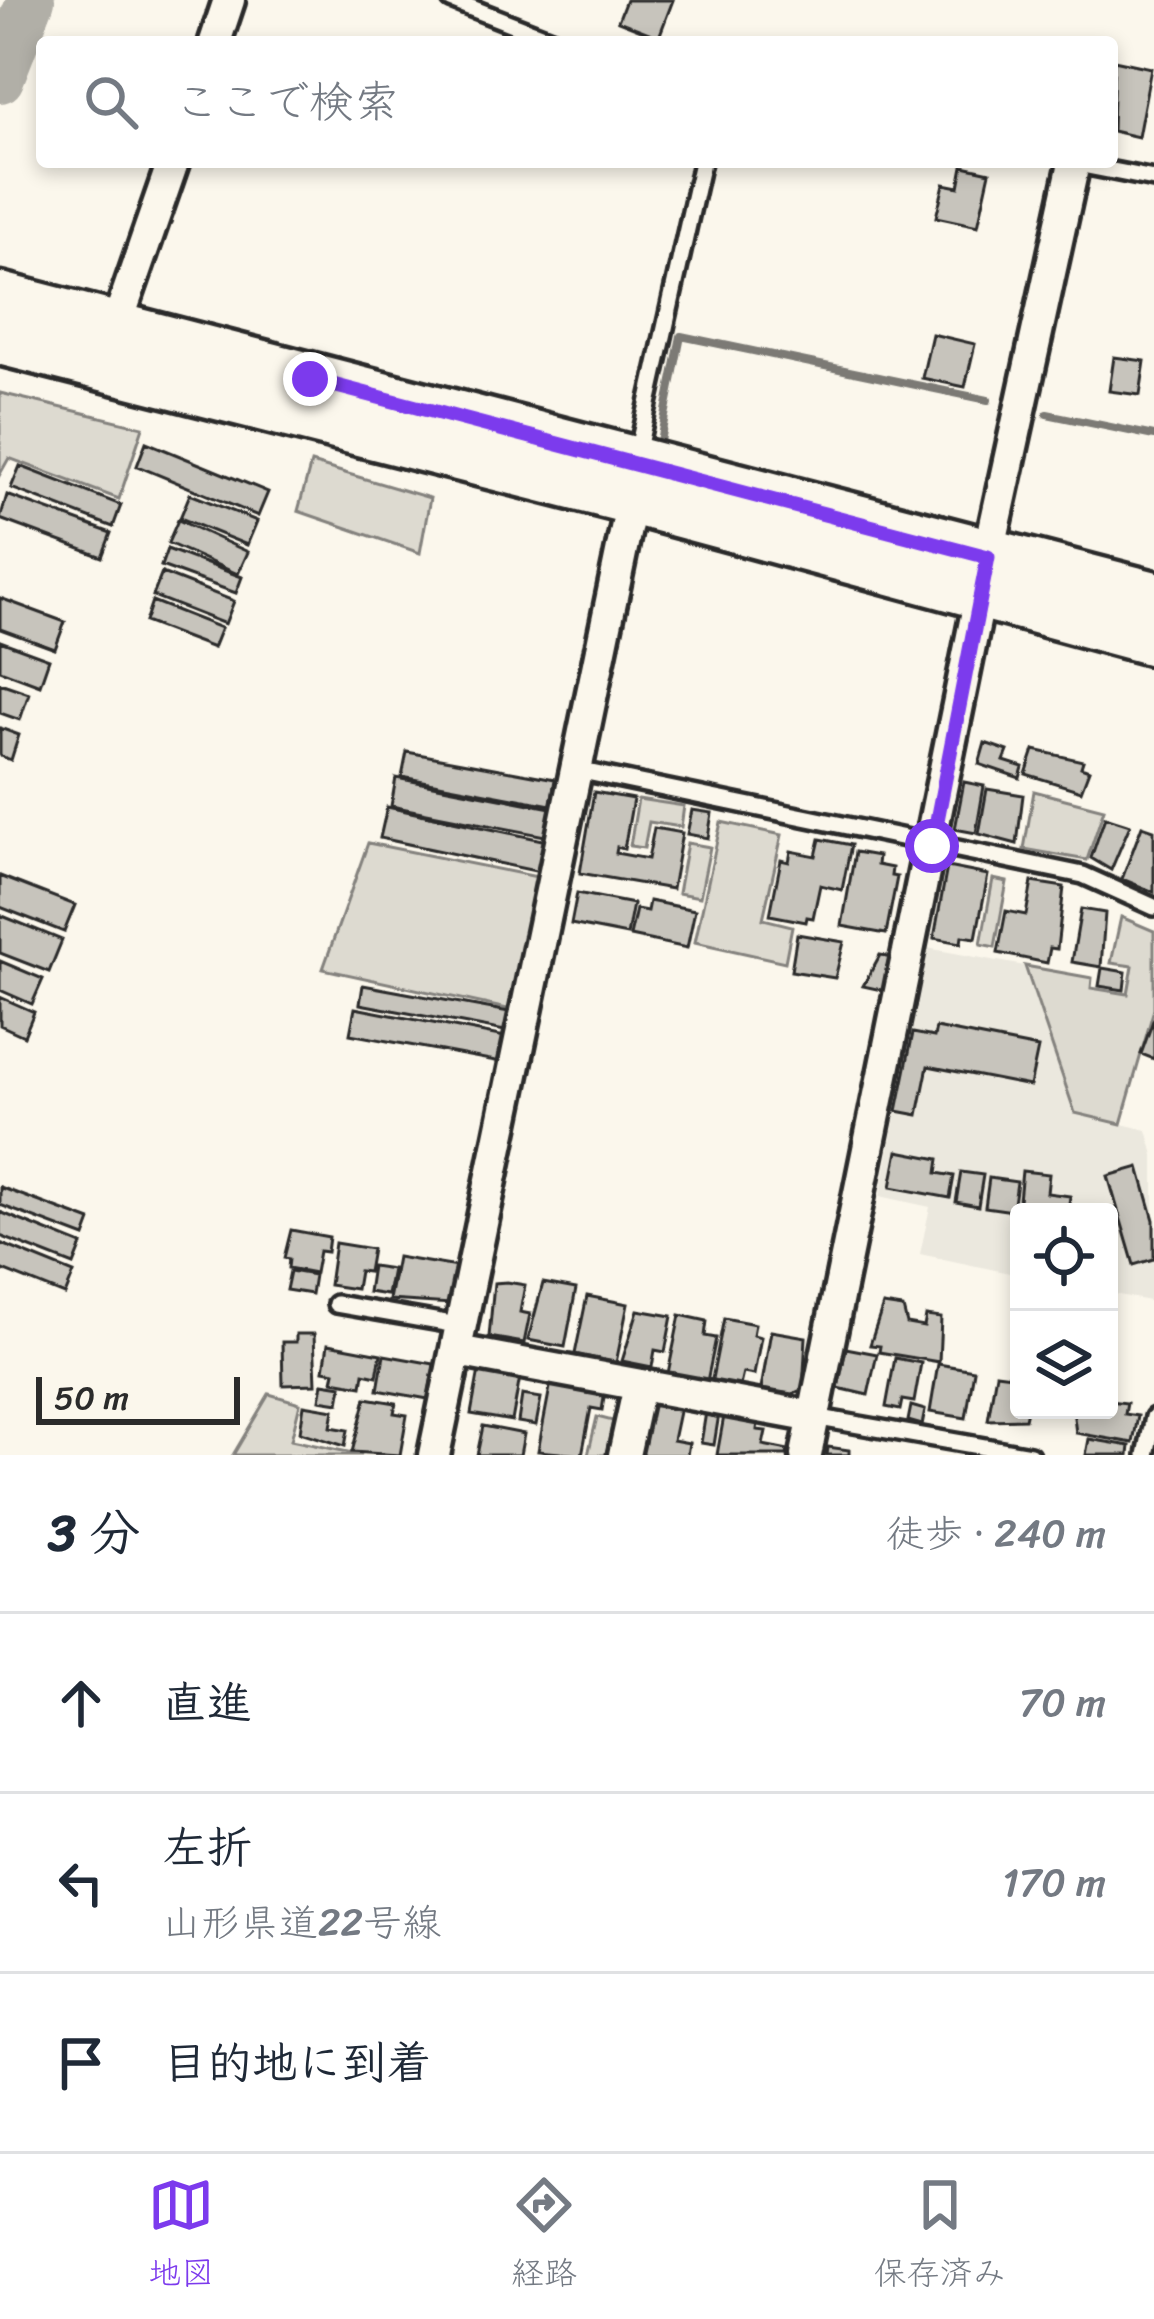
<!DOCTYPE html>
<html lang="ja">
<head>
<meta charset="utf-8">
<style>
	:root { --surface:#fff; --page:#f6f6f7; --text:#1f2937; --muted:#747a83; --line:#e0e1e3; --accent:#7c3aed }
	body { margin:0; font-family:Sriracha,"Klee One",sans-serif; background:var(--page); color:var(--text) }
	.controls { position:absolute; right:36px; bottom:36px; display:grid; overflow:hidden; border-radius:12px; box-shadow:0 6px 18px #0003 }
	.controls button { width:108px; height:108px; display:grid; place-items:center; padding:0; border:0; border-bottom:3px solid var(--line); background:var(--surface); color:var(--text); font:60px sans-serif }
	.scale { position:absolute; left:36px; bottom:30px; width:204px; box-sizing:border-box; padding-left:12px; border:6px solid #2b2b2b; border-top:0; font-size:33px; line-height:42px; white-space:nowrap; color:#2b2b2b; -webkit-text-stroke:9px #fbf7ec; paint-order:stroke }
	.stop { position:absolute; width:36px; height:36px; margin:-27px; border:9px solid #7c3aed; border-radius:50%; background:#fff }
	.stop.end { background:#7c3aed; border-color:#fff; box-shadow:0 3px 12px #0008 }
	.list { margin:0; padding:0; list-style:none }
	h2 { display:flex; justify-content:space-between; align-items:center; height:156px; margin:0; padding:0 48px; font-size:51px }
	h2 small { font-size:39px; font-weight:400; color:var(--muted) }
	.list li { display:grid; grid-template-columns:78px 1fr auto; gap:36px; align-items:center; box-sizing:border-box; height:180px; padding:0 48px; border-top:3px solid var(--line) }
	.list b { display:block; font-size:45px; white-space:nowrap }
	.list p { margin:0; font-size:39px; white-space:nowrap; color:var(--muted) }
	.list em { font-size:39px; font-style:normal; color:var(--muted) }
	.icon { flex:none; width:66px; height:66px; fill:none; stroke:currentColor; stroke-width:2; stroke-linecap:round; stroke-linejoin:round }
	.map { position:relative; flex:none; width:1154px; height:1455px; overflow:hidden }
	.search { position:absolute; background:var(--surface); box-shadow:0 6px 18px #0003; left:36px; right:36px; top:36px; height:132px; display:flex; align-items:center; gap:30px; box-sizing:border-box; padding:0 42px; border-radius:12px; color:var(--muted); font-size:45px }
	.sheet { height:696px; background:var(--surface) }
	nav { display:flex; justify-content:space-around; align-items:center; box-sizing:border-box; height:168px; border-top:3px solid var(--line); background:var(--surface); font-size:33px; color:var(--muted) }
	nav a { display:grid; justify-items:center; gap:6px }
	nav .on { color:var(--accent) }
	.map>svg:first-child { display:block }
	.built { fill:#ebe8de }
	.green { fill:#dddad0; stroke:#84827e; stroke-width:3 }
	.lines { fill:none; stroke-linecap:round; stroke-linejoin:round }
	.stream { stroke:#7b7a75; stroke-width:8 }
	.river { stroke:#b1afa7; stroke-width:48 }
	.building { fill:#c7c4bc; stroke:#2b2b2b; stroke-width:3 }
	.lane-casing { stroke:#2b2b2b; stroke-width:24 }
	.street-casing { stroke:#2b2b2b; stroke-width:39 }
	.primary-casing { stroke:#2b2b2b; stroke-width:57 }
	.lane { stroke:#fbf7ec; stroke-width:15 }
	.street { stroke:#fbf7ec; stroke-width:30 }
	.primary { stroke:#fbf7ec; stroke-width:48 }
	.route { stroke:#7c3aed; stroke-width:15 }
</style>
</head>
<body>
<div class="map">
<svg width="1154" height="1455" viewBox="0 0 1154 1455">
	<rect width="100%" height="100%" fill="#fbf7ec"/>
	<filter id="ink" filterUnits="userSpaceOnUse"><feTurbulence type="fractalNoise" baseFrequency=".00833" numOctaves="2"/><feDisplacementMap in="SourceGraphic" scale="24" xChannelSelector="R" yChannelSelector="G"/><feConvolveMatrix kernelMatrix="1 2 1 2 8 2 1 2 1" color-interpolation-filters="sRGB"/></filter>
	<g filter="url(#ink)">
		<path class="built" d="M927,948l98,18 50,147 72,17 7,25v147l-45,-9v-81h-90v63l-99,-21 10,-47 -50,-11z"/>
		<path class="green" d="M0,393l143,34 -24,72 -110,-41 -9,16z
			M311,463l119,35 -10,55 -122,-42z
			M1034,791l70,18 -17,51 -63,-11z
			M638,799l46,7 -3,21 -32,-5 -5,26 -14,-2z
			M721,822l61,13 -19,84 29,7 -7,36 -90,-20z
			M368,843l174,35 -30,132 -189,-41z
			M687,843l23,4 -10,50 -22,-4z
			M993,879l14,3 -12,65 -14,-3z
			M1121,917l33,14v78l-33,115 -46,-11 -50,-147 67,12 -1,10 37,6 5,-28 -22,-3z
			M269,1394l31,9 -9,37 71,15h-129z
			M597,1417l16,4 -7,34h-18z"/>
		<g class="lines">
			<path class="stream" d="M1047,414l107,22
				M660,441l21,-105 307,64
				M473,1340l9,-43"/>
			<path class="river" d="M0,79l31,-79"/>
		</g>
		<path class="building" d="M626,0h47l-14,37 -41,-16z
			M1114,60l37,8 -13,69 -26,-6z
			M963,166l27,6 -12,54 -42,-9 8,-33 15,3z
			M932,334l43,10 -10,43 -43,-9z
			M1114,357l31,4 -5,34 -31,-4z
			M146,442l122,50 -10,24 -121,-50z
			M20,466l101,39 -8,22 -102,-39z
			M190,494l67,27 -10,24 -67,-27z
			M7,495l104,38 -9,24 -102,-38z
			M178,520l70,32 -10,22 -70,-31z
			M167,549l75,28 -6,16 -75,-27z
			M162,573l72,28 -9,23 -72,-28z
			M0,598l65,24 -10,27 -55,-20z
			M152,601l69,27 -8,20 -68,-26z
			M0,641l49,18 -9,26 -40,-15z
			M0,683l29,10 -9,27 -20,-7z
			M0,728l19,7 -8,25 -11,-4z
			M985,743l23,8 -4,10 19,6 -3,11 -41,-14z
			M1034,750l49,11 -2,6 8,3 -8,21 -55,-17z
			M407,752l148,27 -4,26 -149,-28z
			M396,778l155,30 -6,28 -154,-30z
			M964,782l20,4 -8,47 -21,-4z
			M987,789l36,6 -6,49 -38,-10z
			M594,792l39,7 -9,50 -7,-2 -1,6 32,6 6,-31 28,5 -10,56 -92,-16z
			M387,807l160,34 -7,31 -160,-34z
			M692,810l20,3 -4,25 -21,-4z
			M1105,817l25,8 -19,45 -20,-12z
			M1142,826l12,4v62l-32,-13z
			M820,839l31,6 -9,45 -22,-5 -7,33 -6,-1 -1,5 -36,-7 11,-55 8,2 2,-11 25,5z
			M855,852l23,4 -1,9 15,3 -1,8 6,1 -11,57 -44,-8z
			M947,867l41,8 -12,63 -14,-2 -1,7 -27,-5z
			M0,876l75,29 -11,27 -64,-25z
			M1032,882l32,5 -7,62 -7,-1 -3,15 -49,-10 8,-42 20,4z
			M577,893l56,11 -6,31 -56,-11z
			M649,901l46,9 -8,38 -57,-12 6,-27 11,2z
			M1081,909l24,4 -4,54 -29,-5z
			M0,915l62,25 -13,32 -49,-19z
			M797,934l47,8 -9,36 -44,-7z
			M880,955l13,2 -7,34 -23,-5z
			M0,961l43,18 -11,25 -32,-14z
			M1102,968l24,4 -2,18 -25,-4z
			M363,985l146,27 -4,19 -145,-27z
			M0,997l34,15 -10,24 -24,-11z
			M355,1008l150,29 -4,25 -151,-28z
			M1154,1018v41l-13,-5z
			M936,1028l102,20 -8,38 -102,-20 -10,49 -21,-4 16,-78 21,4z
			M898,1151l41,8 -2,14 17,3 -4,22 -59,-11z
			M1139,1167l15,53v39l-20,6 -26,-89z
			M1022,1171l27,3 -2,19 23,3 -2,16 -50,-2z
			M961,1172l22,3 -5,31 -22,-4z
			M989,1178l28,4 -4,29 -28,-4z
			M0,1187l91,34 -6,16 -85,-32z
			M0,1212l82,33 -8,20 -74,-29z
			M291,1230l38,7 -2,15 -8,-1 -4,22 -27,-5 1,-9 -5,-1z
			M0,1243l74,30 -9,22 -65,-26z
			M335,1243l37,6 -4,23 -9,-1 -3,18 -27,-4z
			M397,1257l60,10 -6,37 -62,-4z
			M372,1266l20,3 -5,26 -19,-3z
			M290,1271l24,4 -3,19 -25,-4z
			M507,1282l18,3 -5,27 10,2 -6,29 -35,-6 5,-54z
			M543,1283l33,6 -11,58 -37,-7z
			M587,1296l41,8 -12,59 -41,-9z
			M883,1305l20,3 4,16 17,3 2,-11 15,2 -2,44 -60,-10 1,-6 -10,-1z
			M638,1310l34,6 -7,36 -10,-2 -3,17 -30,-6z
			M680,1315l27,6 -2,15 11,2 -10,48 -39,-8z
			M724,1318l31,6 -2,11 8,2 -7,38 -11,-2 -4,17 -28,-6z
			M771,1331l35,6 -3,52 -11,5 -31,-5z
			M296,1334h18l2,50 -33,1 -1,-43h14z
			M328,1344l53,10 -4,22 -13,-3 -2,13 -29,-5 2,-9 -11,-2z
			M846,1348l31,6 -9,41 -30,-7z
			M384,1355l50,9 -6,35 -50,-9z
			M895,1358l26,5 -7,39 -12,-2 -2,10 -14,-3z
			M938,1364l36,6 -8,48 -36,-6z
			M480,1365l40,12 -8,44 -41,-7z
			M996,1373l23,3v34h8l-2,9 -37,1z
			M551,1382l54,10 -3,18 -11,-2 -9,47 -44,-4z
			M323,1383l19,3 -3,17 -19,-3z
			M522,1395l19,3 -5,27 -18,-3z
			M366,1398l30,5 -2,10 13,2 -7,40 -48,-3z
			M651,1401l29,6 -7,33 16,3 -2,12h-47z
			M1109,1401l18,2 -2,11 13,2 -5,27 -57,-10 -3,-23h36z
			M304,1405l30,5 -3,17 17,3 -3,16 -45,-14z
			M911,1406l14,4 -3,15 -14,-4z
			M706,1412l13,2 -5,31 -13,-2z
			M724,1416l34,6 -1,8 9,1 -3,14 25,5 -1,5h-70z
			M483,1426l41,8 -4,21h-43z
			M1089,1439l41,7 -1,9h-43z
			M828,1447l21,3v5h-22z"/>
		<g class="lines">
			<g class="lane-casing">
				<path id="lane" d="M451,0l107,42
					M1072,163l82,16
					M636,458l66,-296
					M577,770l506,105 71,32
					M336,1304l127,22
					M814,1417l216,38
					M1146,1455l8,-38"/>
			</g>
			<g class="street-casing">
				<path id="street" d="M215,42l14,-42
					M110,344l63,-182
					M457,1351l357,66
					M434,1455l198,-955
					M624,1455l15,-69
					M806,1455l182,-898 86,-394"/>
			</g>
			<g class="primary-casing">
				<path id="primary" d="M0,297l1154,299
					M0,340l632,160 522,141"/>
			</g>
			<use href="#lane" class="lane"/>
			<use href="#street" class="street"/>
			<use href="#primary" class="primary"/>
		</g>
	</g>
	<g class="lines" filter="url(#ink)">
		<path class="route" d="M310,379l678,178 -56,289"/>
	</g>
</svg>
<div class="controls">
<button><svg class="icon" aria-label="locate" viewBox="0 0 24 24"><circle cx="12" cy="12" r="6"/><path d="M12 2v4M12 18v4M2 12h4M18 12h4"/></svg></button>
<button><svg class="icon" aria-label="layers" viewBox="0 0 24 24"><path d="M12 4l9 5-9 5-9-5zM3 14l9 5 9-5"/></svg></button>
</div>
<div class="scale">50 m</div>
<div class="stop" style="left:932px;top:846px"></div>
<div class="stop end" style="left:310px;top:379px"></div>
<div class="search"><svg class="icon" aria-label="search" viewBox="0 0 24 24"><circle cx="10" cy="10" r="6"/><path d="M15 15l6 6"/></svg>ここで検索</div>
</div>
<section class="sheet">
<h2>3 分<small>徒歩 · 240 m</small></h2>
<ul class="list">
<li><svg class="icon" aria-label="ahead" viewBox="0 0 24 24"><path d="M12 20V5M6 11l6-6 6 6"/></svg><div><b>直進</b></div><em>70 m</em></li>
<li><svg class="icon" aria-label="left" viewBox="0 0 24 24"><path d="M17 20v-9H6M10 6l-5 5 5 5"/></svg><div><b>左折</b><p>山形県道22号線</p></div><em>170 m</em></li>
<li><svg class="icon" aria-label="arrive" viewBox="0 0 24 24"><path d="M6 21V4h12l-3 4 3 4H6"/></svg><div><b>目的地に到着</b></div></li>
</ul>
</section>
<nav>
<a class="on"><svg class="icon" aria-label="map" viewBox="0 0 24 24"><path d="M3 6l6-2 6 2 6-2v14l-6 2-6-2-6 2zM9 4v14M15 6v14"/></svg>地図</a>
<a><svg class="icon" aria-label="directions" viewBox="0 0 24 24"><path d="M12 3l9 9-9 9-9-9zM9 14v-3h6M13 9l2 2-2 2"/></svg>経路</a>
<a><svg class="icon" aria-label="saved" viewBox="0 0 24 24"><path d="M7 4h10v16l-5-4-5 4z"/></svg>保存済み</a>
</nav>
</body>
</html>
